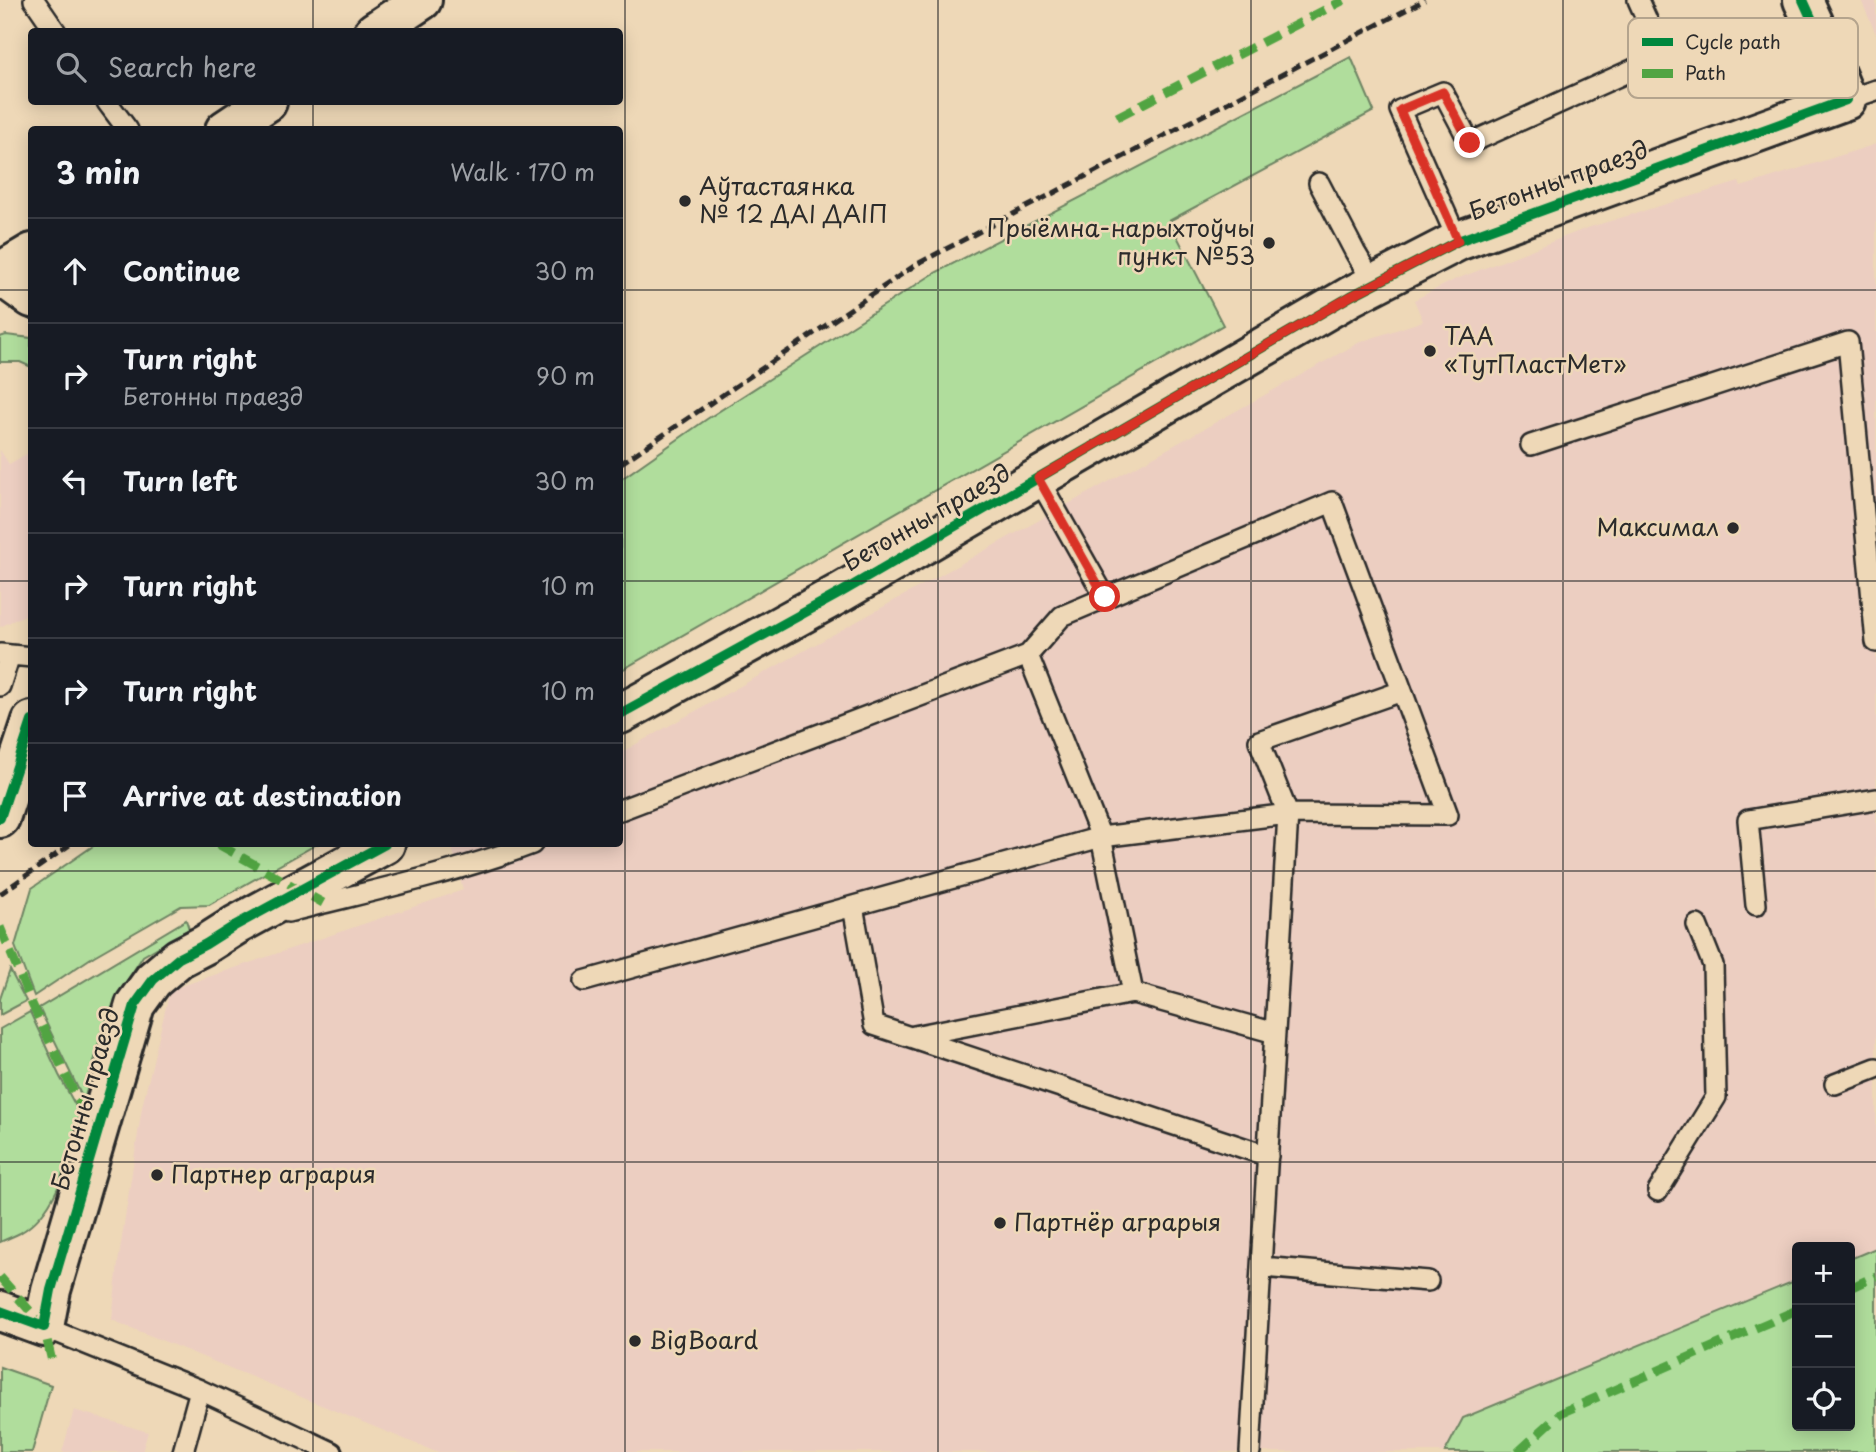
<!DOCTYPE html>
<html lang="en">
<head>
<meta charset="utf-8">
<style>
	:root { --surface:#171b24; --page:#20242c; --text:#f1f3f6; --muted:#9ea1a6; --line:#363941 }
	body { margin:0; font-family:"Playpen Sans",sans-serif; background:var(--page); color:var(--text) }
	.controls { position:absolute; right:21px; bottom:21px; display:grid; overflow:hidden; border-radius:7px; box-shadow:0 4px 18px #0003 }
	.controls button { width:63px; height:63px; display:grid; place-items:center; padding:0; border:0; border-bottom:2px solid var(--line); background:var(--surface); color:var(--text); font:35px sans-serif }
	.stop { position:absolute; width:21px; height:21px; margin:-16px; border:5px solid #d93025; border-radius:50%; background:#fff }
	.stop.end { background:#d93025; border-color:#fff; box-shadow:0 2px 7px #0008 }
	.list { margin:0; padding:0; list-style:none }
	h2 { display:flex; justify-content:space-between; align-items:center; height:91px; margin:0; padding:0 28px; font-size:30px }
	h2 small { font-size:23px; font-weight:400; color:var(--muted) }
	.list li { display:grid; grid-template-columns:46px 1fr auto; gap:21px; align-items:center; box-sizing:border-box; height:105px; padding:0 28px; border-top:2px solid var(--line) }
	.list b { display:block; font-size:26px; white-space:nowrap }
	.list p { margin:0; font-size:23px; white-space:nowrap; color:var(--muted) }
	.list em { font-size:23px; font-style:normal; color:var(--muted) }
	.icon { flex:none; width:38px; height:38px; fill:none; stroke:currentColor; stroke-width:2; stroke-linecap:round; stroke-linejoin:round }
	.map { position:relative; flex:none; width:1876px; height:1452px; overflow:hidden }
	.search { position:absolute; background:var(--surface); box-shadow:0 4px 18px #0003; left:28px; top:28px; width:595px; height:77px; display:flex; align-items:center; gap:18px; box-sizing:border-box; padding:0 24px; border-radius:7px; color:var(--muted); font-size:26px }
	.panel { position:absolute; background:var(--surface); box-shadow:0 4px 18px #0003; left:28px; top:126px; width:595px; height:721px; border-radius:7px }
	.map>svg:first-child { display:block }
	.built { fill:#eccec1 }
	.green { fill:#b0dd9c; stroke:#6e8464; stroke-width:2 }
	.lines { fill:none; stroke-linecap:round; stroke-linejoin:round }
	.lane-casing { stroke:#2b2b2b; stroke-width:24 }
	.street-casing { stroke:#2b2b2b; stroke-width:44 }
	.secondary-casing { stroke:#2b2b2b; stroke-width:44 }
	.lane { stroke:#eed8b7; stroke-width:19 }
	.street { stroke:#eed8b7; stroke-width:38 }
	.secondary { stroke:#eed8b7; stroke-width:38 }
	.rail { stroke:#2b2b2b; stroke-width:5; stroke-dasharray:10 5; stroke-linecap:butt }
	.quiet { stroke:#51a443; stroke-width:9; stroke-dasharray:18 9; stroke-linecap:butt }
	.cycleway-casing { stroke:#eed8b7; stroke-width:15 }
	.cycleway { stroke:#00873e; stroke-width:10 }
	.route { stroke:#d93025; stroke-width:9 }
	.grid { fill:none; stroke:#2b2b2b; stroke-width:2; stroke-opacity:0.55 }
	.poi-dot { fill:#2b2b2b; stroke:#eed8b7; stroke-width:2.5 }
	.labels { text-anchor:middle; stroke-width:5; stroke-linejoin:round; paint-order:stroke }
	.street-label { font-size:24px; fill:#2b2b2b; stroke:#eed8b7 }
	.poi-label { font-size:24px; fill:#2b2b2b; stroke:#eed8b7; text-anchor:start }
	.key { fill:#eed8b7; stroke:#b4a48d; stroke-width:2 }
	.key-label { font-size:19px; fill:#2b2b2b }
</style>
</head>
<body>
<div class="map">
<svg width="1876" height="1452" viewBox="0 0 1876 1452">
	<rect width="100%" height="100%" fill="#eed8b7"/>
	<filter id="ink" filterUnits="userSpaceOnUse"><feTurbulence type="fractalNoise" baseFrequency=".0143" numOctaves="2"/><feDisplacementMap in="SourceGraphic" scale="14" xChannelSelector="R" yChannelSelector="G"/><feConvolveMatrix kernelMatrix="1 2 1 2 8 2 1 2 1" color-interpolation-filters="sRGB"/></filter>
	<g filter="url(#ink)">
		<path class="built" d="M1861,0h15v34z
			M1876,144v1104l-26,11v-12h-53v33l-334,137 -18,35h-1009l-324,-132 6,-57 24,-156 28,-117 293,-100 -11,-43 7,-3h161v-91l740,-411 63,-21 -9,-21 40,-20 133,-52 152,-46 2,5z
			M0,450l9,14 23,-13 -1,161 -31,15z
			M74,1410l74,22 -6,20h-80z"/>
		<path class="green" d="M1351,57l23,54 -205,110 54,104 -603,346v-191l87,-61 226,-145z
			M6,335l25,3v29l-11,-5h-20v-25z
			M96,844h221l-108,61 -28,1 -87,50 -60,40 -19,-50 17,-58z
			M186,920l3,9 -46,27 -25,39 -16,35 -18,71 -45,-93z
			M10,970l16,31 -26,14v-16z
			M30,1012l29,63 21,39c-12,42 -19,95 -60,119 -6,3 -13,6 -20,9v-213z
			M1876,1248v204h-431l18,-34 334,-138v146h53v-167z
			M0,1367l51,18 -19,67h-32z"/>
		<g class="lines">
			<g class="lane-casing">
				<path id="lane" d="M34,0l22,32
					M1846,100l30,-10
					M107,102l21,28
					M1319,183l36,69 19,32
					M1458,241l-58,-131 43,-18 27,51 193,-87 -25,-56
					M1531,445l317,-103 28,300
					M1038,478l67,119
					M0,654l32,3
					M0,686l10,-31
					M620,810l408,-155 73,182 32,156 142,40
					M1756,905l-8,-85 128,-21
					M853,906l21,119 394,131
					M288,912c82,-21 165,-38 244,-68
					M584,981l517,-144 187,-23 160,1 -116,-313 -270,114 -34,39
					M914,1036l219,-43
					M1835,1084l41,-16
					M1658,1191l58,-94 -3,-132 -16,-40
					M1261,1267l167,14
					M44,1327l156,63 132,62
					M183,1452l17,-62
					M1250,1452l38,-638 -29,-73 143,-50"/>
			</g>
			<g class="street-casing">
				<path id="street" d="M620,714l220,-121 511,-297 107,-55 388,-141 -23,-56 -20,-44
					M0,1311l44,16 7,-37 84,-285 18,-25 26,-22 27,-14 30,-19 149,-81"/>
			</g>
			<g class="secondary-casing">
				<path id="secondary" d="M374,32l48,-32
					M225,130l42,-28
					M0,272l32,-19
					M0,275l32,23
					M0,818l32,-97"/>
			</g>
			<use href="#lane" class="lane"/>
			<use href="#street" class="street"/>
			<use href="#secondary" class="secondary"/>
			<path class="rail" d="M620,464l297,-200 508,-264
				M0,894l71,-50"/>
			<path class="quiet" d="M1117,117l227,-117
				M218,844l105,59
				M0,927l32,77 45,95 23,26
				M0,1277l44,50 9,39
				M1850,1288l26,-12
				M1518,1452l43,-39 236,-103"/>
			<g class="cycleway-casing">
				<path id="cycleway" d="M620,714l220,-121 511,-297 107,-55 388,-141 -23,-56 -20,-44
					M0,818l32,-97
					M0,1311l44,16 7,-37 84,-285 18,-25 26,-22 27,-14 30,-19 149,-81"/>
			</g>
			<use href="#cycleway" class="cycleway"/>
		</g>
	</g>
	<g class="lines" filter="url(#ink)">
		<path class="route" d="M1105,597l-67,-119 313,-182 107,-55 -58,-131 43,-18 27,51"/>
	</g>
	<path class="grid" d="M313,0v32M625,0v1452M938,0v1452M1251,0v1452M1563,0v1452M313,102v28M0,290h32M620,290h1256M0,581h32M620,581h1256M313,844v608M0,871h1876M0,1162h1876"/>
	<g class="poi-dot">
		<circle cx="685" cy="201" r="7"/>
		<circle cx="1269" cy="243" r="7"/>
		<circle cx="1430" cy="351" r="7"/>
		<circle cx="1733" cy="528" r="7"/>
		<circle cx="157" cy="1175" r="7"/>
		<circle cx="1000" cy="1223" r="7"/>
		<circle cx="635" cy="1341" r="7"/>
	</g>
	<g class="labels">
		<g class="street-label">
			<text transform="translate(1559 181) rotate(-20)" y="8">Бетонны праезд</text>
			<text transform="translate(927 518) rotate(-30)" y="8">Бетонны праезд</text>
			<text transform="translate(86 1099) rotate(-74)" y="8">Бетонны праезд</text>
		</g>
		<g class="poi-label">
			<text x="699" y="195">Аўтастаянка<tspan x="699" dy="28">№ 12 ДАІ ДАІП</tspan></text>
			<text x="1255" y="237" text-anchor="end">Прыёмна-нарыхтоўчы<tspan x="1255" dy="28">пункт №53</tspan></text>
			<text x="1444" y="345">ТАА<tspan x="1444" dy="28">«ТутПластМет»</tspan></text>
			<text x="1719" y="536" text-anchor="end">Максимал</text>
			<text x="171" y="1183">Партнер агрария</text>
			<text x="1014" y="1231">Партнёр аграрыя</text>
			<text x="649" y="1349">BigBoard</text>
		</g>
	</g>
	<rect x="1628" y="18" width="230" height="80" rx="10" class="key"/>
	<rect x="1642" y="38" width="31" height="8" fill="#00873e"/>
	<rect x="1642" y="69" width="31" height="9" fill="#51a443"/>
	<g class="key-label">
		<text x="1685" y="49">Cycle path</text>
		<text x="1685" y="80">Path</text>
	</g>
</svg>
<div class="controls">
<button>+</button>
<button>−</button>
<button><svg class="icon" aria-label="locate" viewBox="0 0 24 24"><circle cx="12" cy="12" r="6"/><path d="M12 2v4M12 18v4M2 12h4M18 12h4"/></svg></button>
</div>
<div class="stop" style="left:1105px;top:597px"></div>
<div class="stop end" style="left:1470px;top:143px"></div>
<div class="search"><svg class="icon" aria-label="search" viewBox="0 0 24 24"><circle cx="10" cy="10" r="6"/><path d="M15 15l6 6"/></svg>Search here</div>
<section class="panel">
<h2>3 min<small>Walk · 170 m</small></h2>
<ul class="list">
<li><svg class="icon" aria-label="ahead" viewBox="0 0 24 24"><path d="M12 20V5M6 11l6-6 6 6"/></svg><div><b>Continue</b></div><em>30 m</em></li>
<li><svg class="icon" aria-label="right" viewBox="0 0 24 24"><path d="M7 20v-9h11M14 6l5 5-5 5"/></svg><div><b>Turn right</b><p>Бетонны праезд</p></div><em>90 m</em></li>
<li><svg class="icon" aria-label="left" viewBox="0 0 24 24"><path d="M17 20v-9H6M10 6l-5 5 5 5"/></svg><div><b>Turn left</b></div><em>30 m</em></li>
<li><svg class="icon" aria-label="right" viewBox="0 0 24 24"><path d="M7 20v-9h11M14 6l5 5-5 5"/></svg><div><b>Turn right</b></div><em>10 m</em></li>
<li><svg class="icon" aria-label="right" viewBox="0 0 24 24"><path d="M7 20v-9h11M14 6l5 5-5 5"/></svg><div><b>Turn right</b></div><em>10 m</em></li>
<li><svg class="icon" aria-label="arrive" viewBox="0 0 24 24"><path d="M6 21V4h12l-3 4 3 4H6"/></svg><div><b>Arrive at destination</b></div></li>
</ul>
</section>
</div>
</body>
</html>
